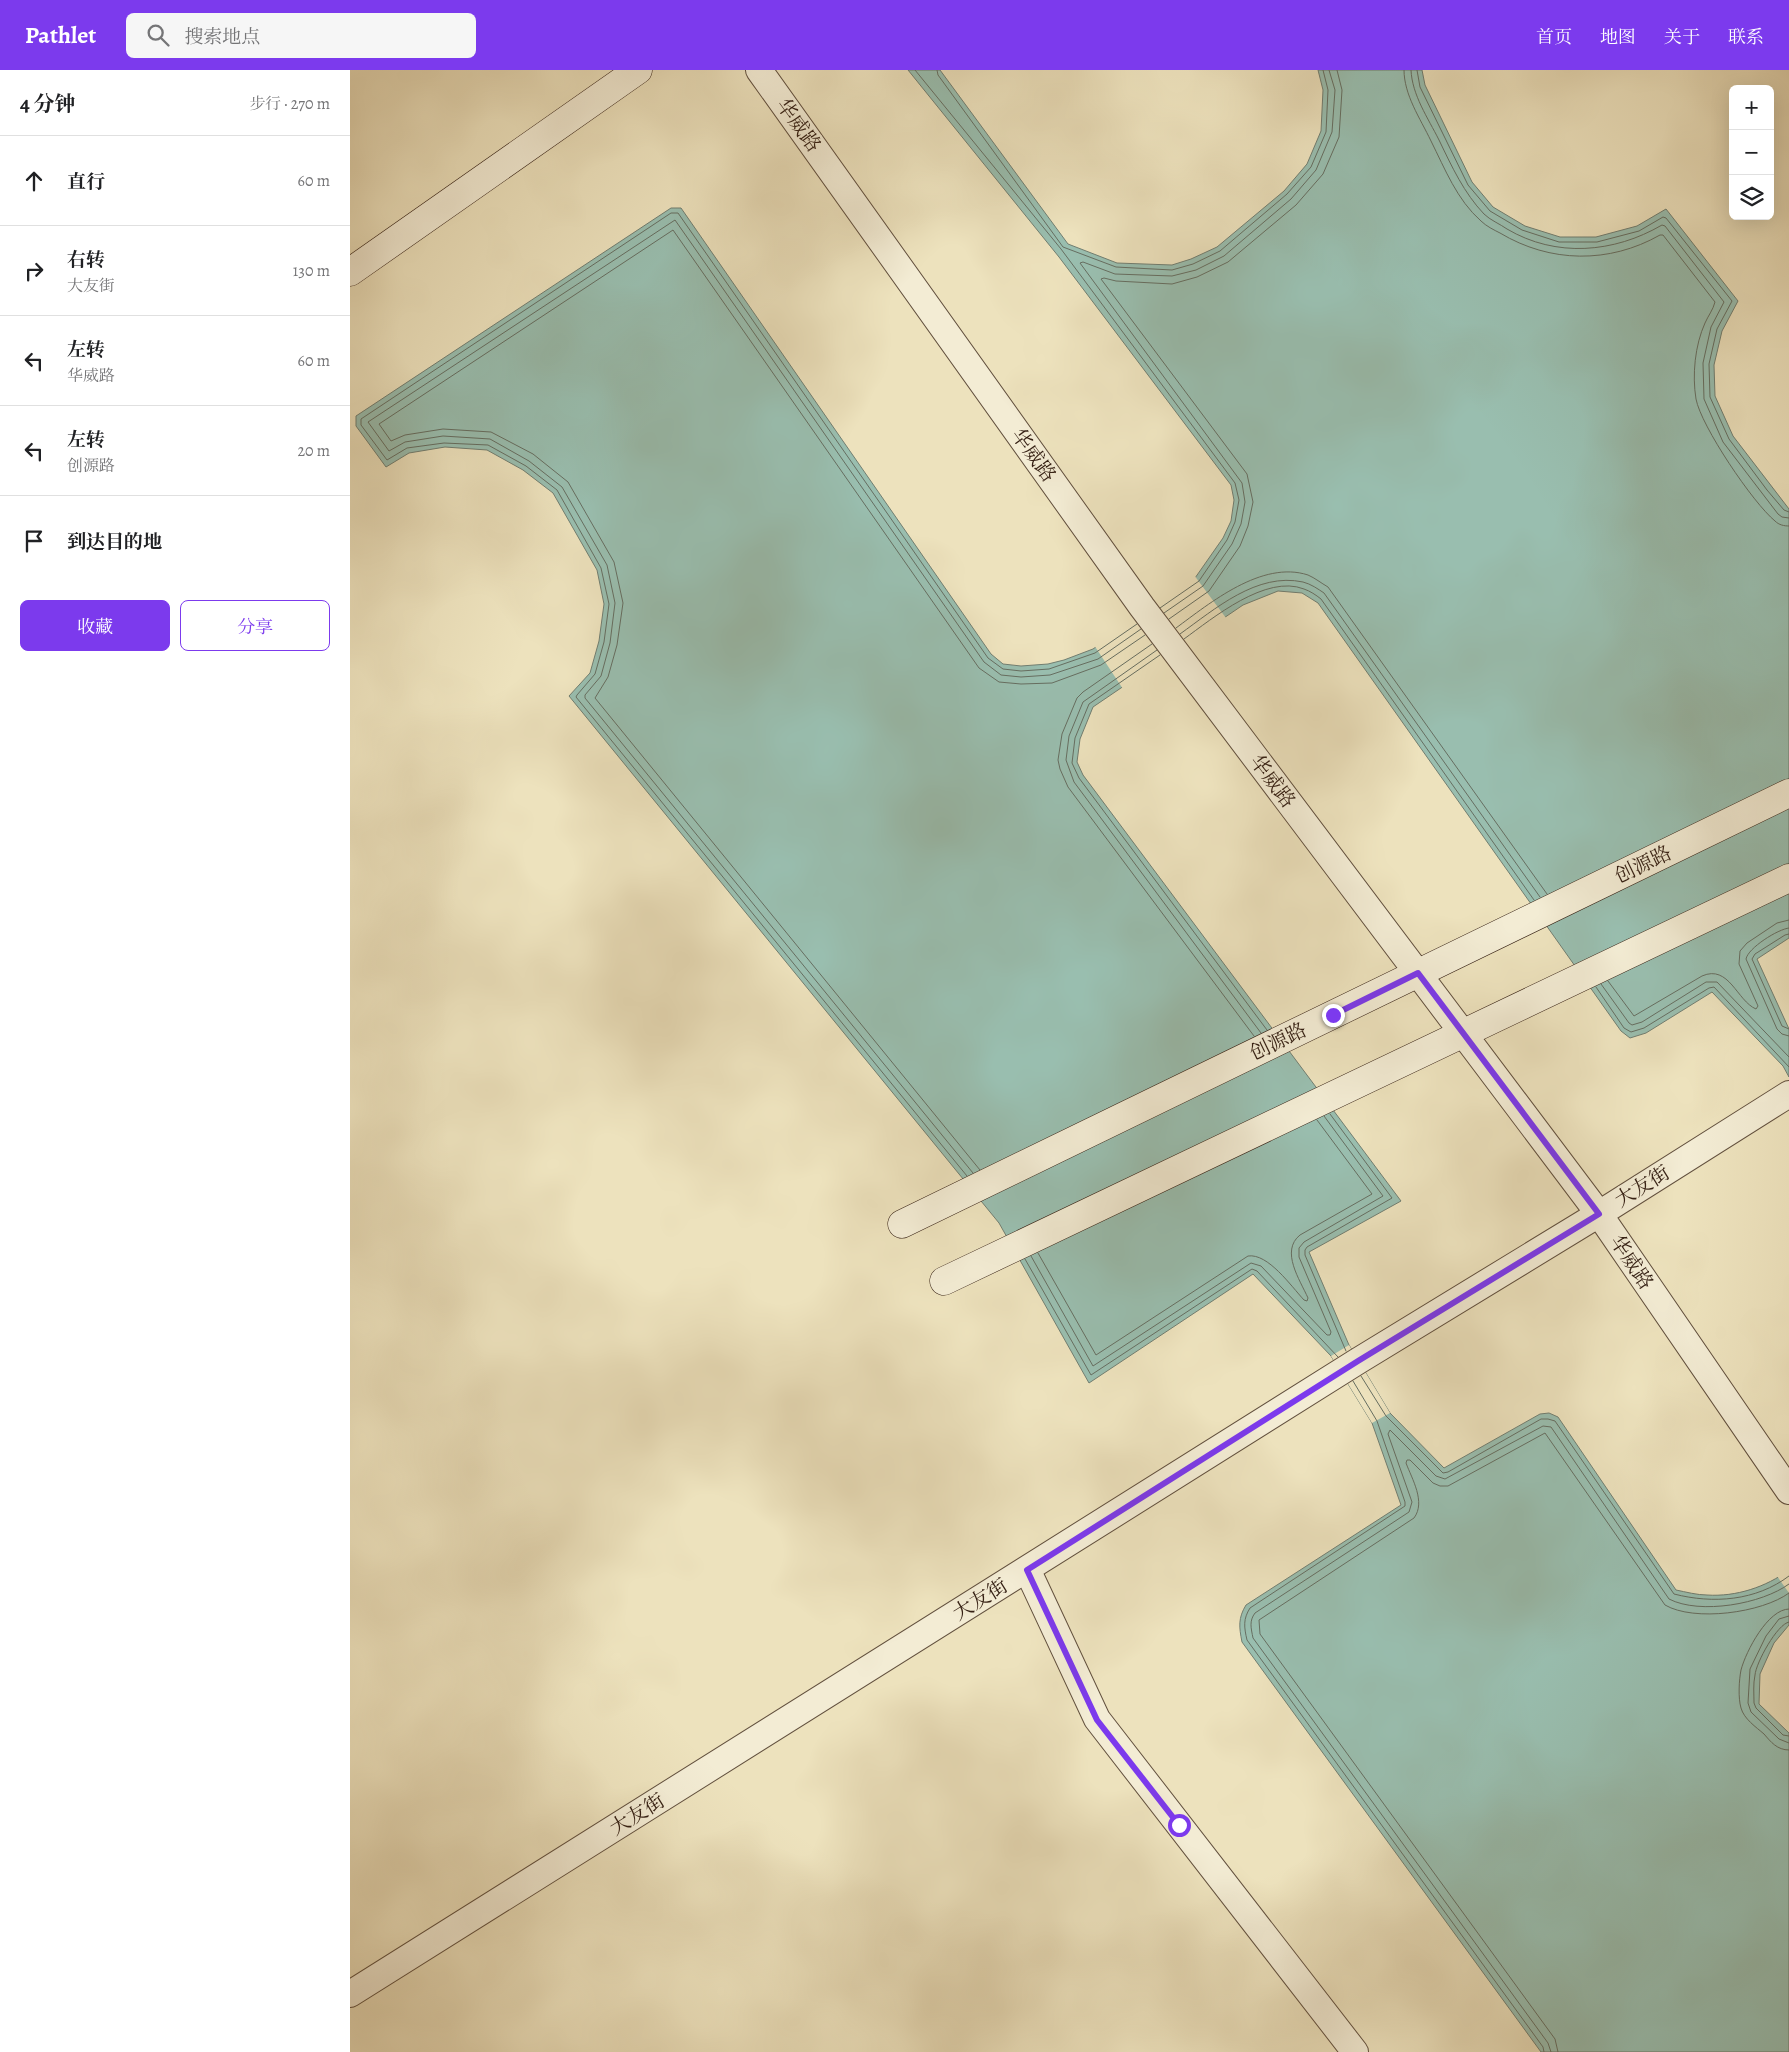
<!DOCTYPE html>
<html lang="zh">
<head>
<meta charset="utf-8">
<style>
	:root { --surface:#fff; --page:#f6f6f6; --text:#202124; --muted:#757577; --line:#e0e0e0; --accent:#7c3aed }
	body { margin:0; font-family:Alegreya,"Noto Serif SC",serif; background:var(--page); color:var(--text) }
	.controls { position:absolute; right:15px; top:15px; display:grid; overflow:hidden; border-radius:8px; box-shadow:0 5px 20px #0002 }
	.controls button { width:45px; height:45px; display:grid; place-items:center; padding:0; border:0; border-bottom:1px solid var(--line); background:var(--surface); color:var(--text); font:25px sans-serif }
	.stop { position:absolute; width:15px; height:15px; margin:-11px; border:4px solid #7c3aed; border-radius:50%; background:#fff }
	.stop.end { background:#7c3aed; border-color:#fff; box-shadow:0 1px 5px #0008 }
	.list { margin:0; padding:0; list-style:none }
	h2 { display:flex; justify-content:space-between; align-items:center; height:65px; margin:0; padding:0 20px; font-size:21px }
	h2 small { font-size:16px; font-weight:400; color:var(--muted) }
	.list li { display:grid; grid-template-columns:32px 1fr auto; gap:15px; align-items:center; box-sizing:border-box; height:90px; padding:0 20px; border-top:1px solid var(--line) }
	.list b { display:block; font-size:19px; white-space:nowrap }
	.list p { margin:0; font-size:16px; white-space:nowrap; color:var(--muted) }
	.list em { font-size:16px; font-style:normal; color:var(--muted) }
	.actions { display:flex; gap:10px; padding:15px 20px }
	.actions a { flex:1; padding:11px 0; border:1px solid var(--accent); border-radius:8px; text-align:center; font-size:18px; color:var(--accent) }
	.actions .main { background:var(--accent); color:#fff }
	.icon { flex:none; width:28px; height:28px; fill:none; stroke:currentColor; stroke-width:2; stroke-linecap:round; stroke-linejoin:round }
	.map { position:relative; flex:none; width:1439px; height:1982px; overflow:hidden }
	header { display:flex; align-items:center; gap:30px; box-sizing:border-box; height:70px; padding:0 25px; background:var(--accent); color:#fff }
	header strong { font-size:24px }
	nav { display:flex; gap:28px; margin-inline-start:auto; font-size:18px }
	.search { width:350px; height:45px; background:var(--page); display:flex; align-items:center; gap:12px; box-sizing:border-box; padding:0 18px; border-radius:8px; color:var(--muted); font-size:19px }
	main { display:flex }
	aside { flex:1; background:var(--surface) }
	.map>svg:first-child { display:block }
	.water { fill:#99beaf; stroke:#717e71 }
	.pier { fill:#ede2bd }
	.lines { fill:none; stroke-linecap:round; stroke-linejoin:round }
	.shore { stroke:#666e61; stroke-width:1 }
	.street-casing { stroke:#62503e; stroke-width:28 }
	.secondary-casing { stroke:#341f13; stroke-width:29 }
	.street { stroke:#f3ecd4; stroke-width:26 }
	.secondary { stroke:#f3ecd4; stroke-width:28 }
	.route { stroke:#7c3aed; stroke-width:6 }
	.labels { text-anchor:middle; stroke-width:4.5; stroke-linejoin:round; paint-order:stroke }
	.street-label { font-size:20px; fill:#341f13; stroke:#f3ecd4 }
</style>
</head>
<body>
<header>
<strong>Pathlet</strong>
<div class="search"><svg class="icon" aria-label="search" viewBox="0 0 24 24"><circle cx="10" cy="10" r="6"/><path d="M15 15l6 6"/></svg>搜索地点</div>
<nav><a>首页</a><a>地图</a><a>关于</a><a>联系</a></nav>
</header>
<main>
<aside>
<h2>4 分钟<small>步行 · 270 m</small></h2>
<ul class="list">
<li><svg class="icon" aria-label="ahead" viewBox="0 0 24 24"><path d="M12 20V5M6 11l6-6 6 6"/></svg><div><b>直行</b></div><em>60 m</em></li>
<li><svg class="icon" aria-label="right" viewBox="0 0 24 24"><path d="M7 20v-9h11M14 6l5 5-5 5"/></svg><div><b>右转</b><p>大友街</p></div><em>130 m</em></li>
<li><svg class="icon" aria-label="left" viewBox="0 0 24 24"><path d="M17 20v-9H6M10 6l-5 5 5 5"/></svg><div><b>左转</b><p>华威路</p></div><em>60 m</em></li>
<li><svg class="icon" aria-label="left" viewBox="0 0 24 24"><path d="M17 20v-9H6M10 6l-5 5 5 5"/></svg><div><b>左转</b><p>创源路</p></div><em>20 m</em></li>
<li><svg class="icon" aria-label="arrive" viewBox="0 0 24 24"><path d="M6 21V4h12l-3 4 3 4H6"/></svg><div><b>到达目的地</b></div></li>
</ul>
<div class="actions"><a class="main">收藏</a><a>分享</a></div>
</aside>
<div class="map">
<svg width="1439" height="1982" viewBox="0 0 1439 1982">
	<rect width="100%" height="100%" fill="#ede2bd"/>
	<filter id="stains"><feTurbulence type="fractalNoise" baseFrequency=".004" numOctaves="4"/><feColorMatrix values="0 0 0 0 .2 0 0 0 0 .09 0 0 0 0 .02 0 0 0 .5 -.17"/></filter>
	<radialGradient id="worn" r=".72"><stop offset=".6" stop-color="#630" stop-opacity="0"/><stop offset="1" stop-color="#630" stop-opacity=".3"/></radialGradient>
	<path class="water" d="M558,0h32l128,174 49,19 55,2 19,-6 26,-12 67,-56 23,-27 14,-33 2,-41 -5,-20h104l3,15 47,97 21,25 32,19 35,11h36l41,-11 29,-17 72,92 -16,30 -8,34 1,31 18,40 56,73v429l-32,21 32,70v48l-6,-11 -71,-74 -66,41 -16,5 -9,-7 -303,-428 -16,-10 -24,-2 -35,14 -150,102 -13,32 -3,23 6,13 318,426 -92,51 40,93 41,68 54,55 96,-54 9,-1 9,4 118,173c10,2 21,5 31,5 29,2 59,-8 82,-25v55l-15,18 -14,31 -1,30 30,29v319h-248l-299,-410c-3,-15 -4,-24 4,-37l155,-100 -29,-82 -41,-67 -78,-82 -164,109 -90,-160 -430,-527 21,-23 9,-32 5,-37 -7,-34 -44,-77 -30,-23 -36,-20 -42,-3 -36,6 -23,14 -30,-41v-10l315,-208h10l310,446 12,10 18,2 27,-2 16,-4 29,-11 102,-71 28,-40 8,-17 3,-21 -3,-15 -172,-228z"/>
	<path class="pier" d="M844,505l32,43 -103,71 -29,-44z
		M999,1275l41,68 -18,10 -41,-67z
		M1439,1497v26l-12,-17z"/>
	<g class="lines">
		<path class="shore" d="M565,0l146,179 174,234 4,17 -4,22 -8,18 -28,41 -39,27
			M587,0l1,5 125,172 53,20 56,3 21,-6 27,-13 67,-57 24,-27 15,-35 2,-42 -5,-20
			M1054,0c0,25 16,48 27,71 14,28 26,59 50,80 5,5 13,9 19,12 50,30 109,31 160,2h3l52,67c-2,8 -7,14 -10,21 -10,22 -13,52 -9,76 5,27 57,104 79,122 4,4 9,5 14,5
			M1061,0c1,25 17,48 28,70 13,27 25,53 45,74 6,6 16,10 23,15 49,29 107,24 155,-4l3,1 59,76 -13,25 -8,36 1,36 19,43 55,72 4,3 7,1
			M1067,0l3,17 48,98 22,26 32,19 37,12h38l42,-11 24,-14 3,1 66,83 -15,28 -8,35 1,33 19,42 38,51 17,20 5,2
			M814,543l39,-27 29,-42 9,-20 4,-22 -3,-19 -162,-220 3,-1 32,12 57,2 24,-6 28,-14 67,-57 25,-29 16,-38 3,-42 -6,-20
			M819,549l40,-28 31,-45 8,-20 5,-24 -6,-28 -146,-195 3,-1 12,3 56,3 25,-7 31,-15 68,-57 27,-31 16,-37 3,-47 -5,-20
			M826,558c34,-25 86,-68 132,-53 7,3 13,8 20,12l219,307
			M830,564c35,-25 77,-62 123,-52 8,2 15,7 21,11l216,304
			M834,569c29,-21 82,-65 120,-50 6,2 12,6 17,10l213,301
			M802,574l-69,48 -6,6 -15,36 -4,26 2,9 8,18 186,249
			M807,580l-74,52 -14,34 -3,24 8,22 187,251
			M810,585l-71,49 -14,34 -3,25 7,15 188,252
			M1439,858c-11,1 -41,20 -43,31l31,70 5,5 7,2
			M1439,864l-4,1 -30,19 -3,5 30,67 7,3
			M1258,911l26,35 68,-40c27,-12 35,25 54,33l2,-3 -19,-42 1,-13 7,-8 30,-20 12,-3
			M1251,914l28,39 3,2 10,-3 64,-40h11l72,75
			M1246,917l28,41 7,4 13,-4 65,-40 5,-1 75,80
			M980,1044l62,84 -85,49 -2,3v5l41,96
			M630,1100l-385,-472 13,-21 9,-32 6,-42 -9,-41 -46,-80 -35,-28 -42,-22 -48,-3 -38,6 -14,6 -12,-17 294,-194 306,438 20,14 22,2 31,-1 49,-18 44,-30
			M623,1103l-388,-475v-3l16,-19 9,-33 5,-40 -8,-38 -45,-78 -33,-26 -39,-22 -47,-3 -38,6 -16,9 -21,-29 307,-202 309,442 17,13 20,2 29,-2 48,-16 43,-30
			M617,1106l-391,-479 1,-2 18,-21 9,-32 5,-38 -8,-36 -44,-78 -31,-24 -38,-21 -44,-2 -37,5 -20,12 -26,-35v-6l310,-206h7l310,445 15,11 18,2 28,-2 46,-16 42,-29
			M688,1183l58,102 152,-99c20,-3 43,30 56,44l3,1 1,-3c-8,-18 -28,-47 -8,-63l72,-41 -55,-74
			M681,1186l62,110 158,-103 10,3 66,69h3l1,-3 -32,-75v-9l5,-6 79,-46 -59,-80
			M675,1189l66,116 161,-106 5,2 81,86
			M1011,1306l25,40 57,57 5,-1 93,-53h7l7,2 119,173c39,10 82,7 115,-18
			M1003,1311l24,40 28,81v4l-155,102c-7,11 -6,19 -3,32l296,407 1,5
			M1439,1539c-21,0 -43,42 -48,61 -2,10 -3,28 0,38 3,11 15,19 23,26 7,8 13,16 25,16
			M1439,1546l-10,3 -13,17 -16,33 -2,34 3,9 28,27 10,4
			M1439,1552c-12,2 -33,41 -34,53 -2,9 -1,19 -1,28l2,5 27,27 6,1
			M1201,1982l-3,-9 -295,-405c-2,-10 -4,-17 2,-25l154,-101 3,-10 -24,-68 2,-4 46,46 9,3 98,-53 8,1 118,172c31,16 93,5 120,-15
			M1208,1982l-3,-13 -295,-405 -1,-14 155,-102c12,-16 -2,-39 -8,-55l1,-3h3l23,23 7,3h8l97,-53 120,172c29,17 97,8 124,-12"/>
		<g class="street-casing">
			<path id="street" d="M409,0l383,537 457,607 190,277
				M677,1499l70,150 258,333
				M0,1924l1008,-633 241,-147 190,-120"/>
		</g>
		<g class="secondary-casing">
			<path id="secondary" d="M0,202l288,-202
				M552,1154l887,-431
				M594,1211l845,-403"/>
		</g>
		<use href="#street" class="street"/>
		<use href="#secondary" class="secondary"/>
	</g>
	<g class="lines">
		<path class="route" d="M829,1755l-82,-105 -70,-150 331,-209 241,-147 -181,-241 -85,42"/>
	</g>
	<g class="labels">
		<g class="street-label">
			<text transform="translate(449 55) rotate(54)" y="7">华威路</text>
			<text transform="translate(684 385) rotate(54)" y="7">华威路</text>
			<text transform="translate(923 711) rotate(53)" y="7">华威路</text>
			<text transform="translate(1293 794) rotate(-26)" y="7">创源路</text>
			<text transform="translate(928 971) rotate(-26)" y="7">创源路</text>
			<text transform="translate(1292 1116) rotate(-32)" y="7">大友街</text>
			<text transform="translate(1282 1192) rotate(56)" y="7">华威路</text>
			<text transform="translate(630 1529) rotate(-32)" y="7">大友街</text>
			<text transform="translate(287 1744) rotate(-32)" y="7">大友街</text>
		</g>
	</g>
	<rect width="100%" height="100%" filter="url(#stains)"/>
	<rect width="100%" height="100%" fill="url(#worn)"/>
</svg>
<div class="controls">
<button>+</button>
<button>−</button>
<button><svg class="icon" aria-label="layers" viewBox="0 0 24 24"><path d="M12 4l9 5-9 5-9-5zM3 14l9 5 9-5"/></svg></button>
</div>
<div class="stop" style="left:829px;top:1755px"></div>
<div class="stop end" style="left:983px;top:945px"></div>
</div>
</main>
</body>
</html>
